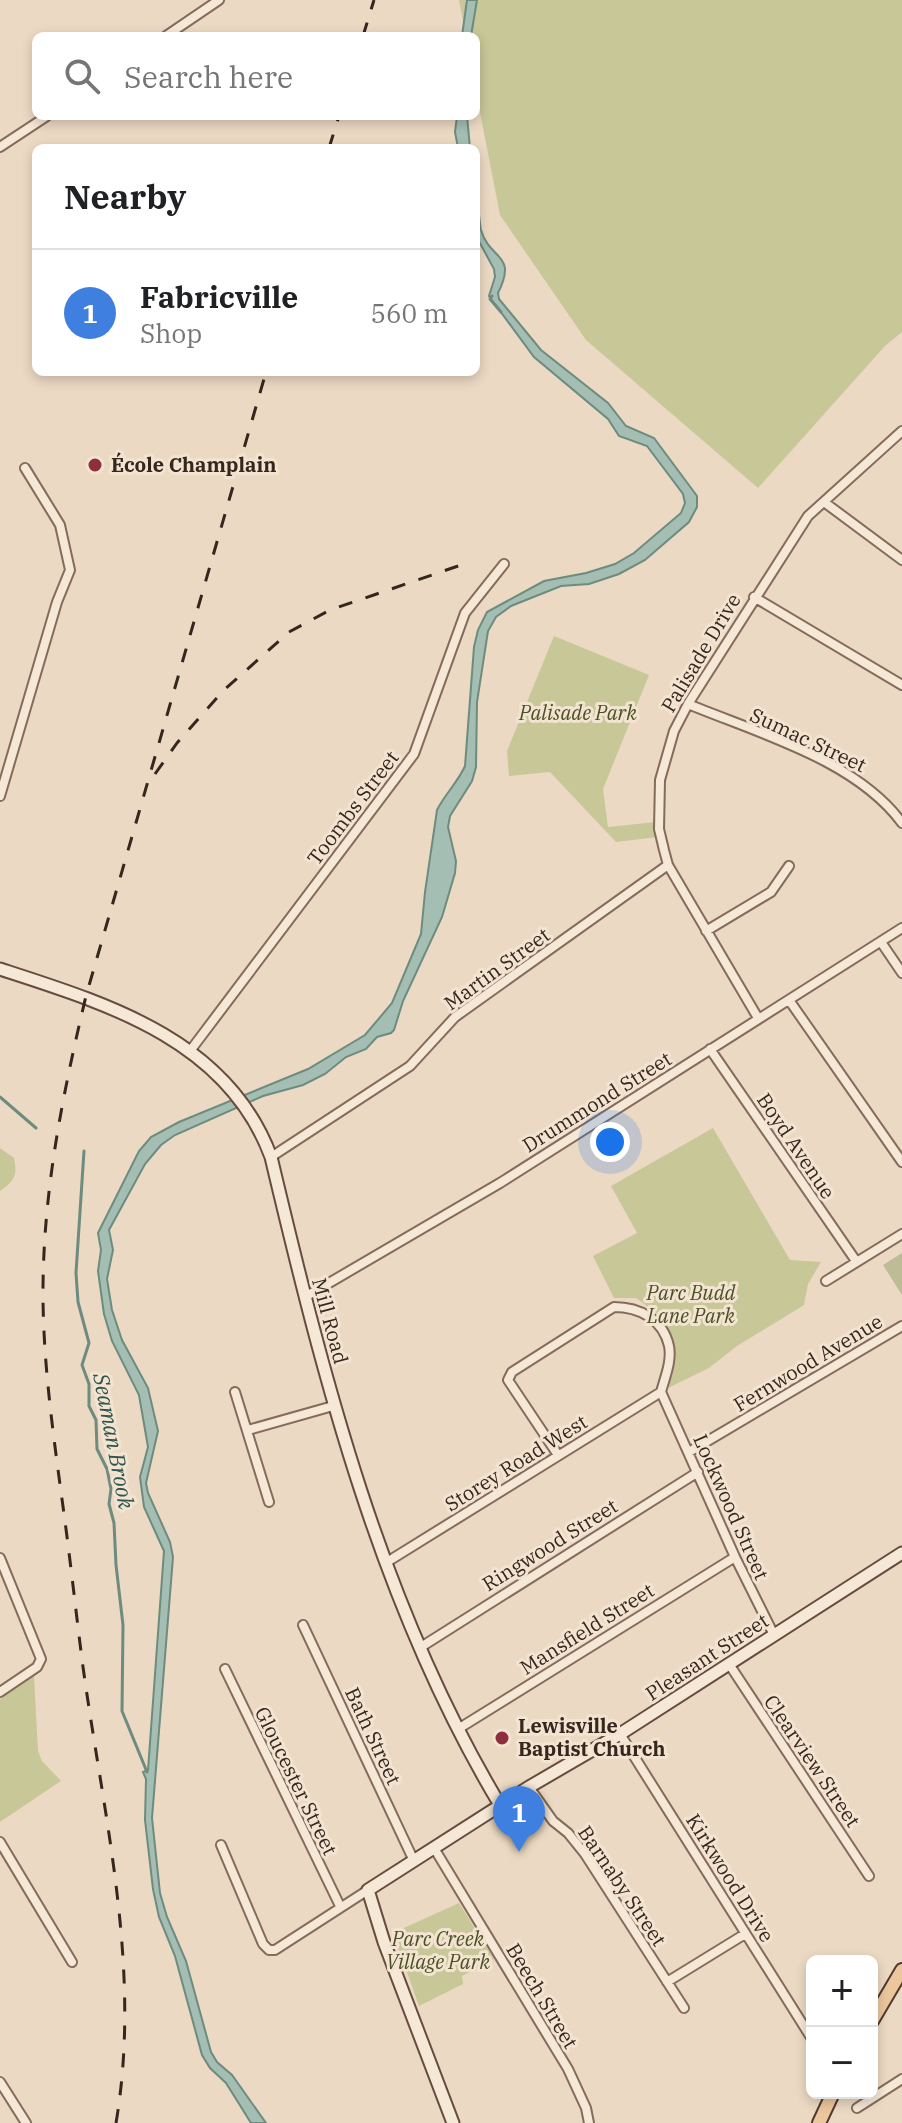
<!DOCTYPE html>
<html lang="en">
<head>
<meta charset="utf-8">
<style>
	:root { --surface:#fff; --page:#f2f2f2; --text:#202124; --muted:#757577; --line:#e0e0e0; --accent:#8f2f3e }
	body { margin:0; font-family:"IBM Plex Serif",serif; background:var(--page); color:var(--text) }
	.controls { position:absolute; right:24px; bottom:24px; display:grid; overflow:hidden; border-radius:12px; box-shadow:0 4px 12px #0003 }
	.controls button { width:72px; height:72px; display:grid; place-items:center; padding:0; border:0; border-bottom:2px solid var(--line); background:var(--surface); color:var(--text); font:40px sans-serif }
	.you { position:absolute; left:610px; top:1142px; width:28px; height:28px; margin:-20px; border:6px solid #fff; border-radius:50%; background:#1a73e8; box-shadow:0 0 0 12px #1a73e833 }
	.badge { display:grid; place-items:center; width:52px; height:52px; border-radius:50%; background:var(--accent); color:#fff; font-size:26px; font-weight:700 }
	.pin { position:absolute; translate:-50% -66px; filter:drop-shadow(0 2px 4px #0008) }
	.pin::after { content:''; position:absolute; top:42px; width:28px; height:24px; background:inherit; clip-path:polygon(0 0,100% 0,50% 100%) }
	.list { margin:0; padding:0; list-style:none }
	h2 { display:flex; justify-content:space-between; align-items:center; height:104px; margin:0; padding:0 32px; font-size:34px }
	h2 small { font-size:26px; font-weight:400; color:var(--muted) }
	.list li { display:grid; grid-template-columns:52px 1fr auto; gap:24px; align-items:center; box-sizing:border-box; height:128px; padding:0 32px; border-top:2px solid var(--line) }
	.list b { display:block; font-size:30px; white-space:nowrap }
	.list p { margin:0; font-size:26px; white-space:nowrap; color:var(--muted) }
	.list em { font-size:26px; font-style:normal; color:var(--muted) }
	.icon { flex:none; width:44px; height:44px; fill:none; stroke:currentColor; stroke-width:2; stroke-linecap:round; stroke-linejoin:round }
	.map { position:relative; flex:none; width:902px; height:2123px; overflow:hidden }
	.search { position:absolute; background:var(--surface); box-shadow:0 4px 12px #0003; left:32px; top:32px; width:448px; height:88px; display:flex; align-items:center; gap:20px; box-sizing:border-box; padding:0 28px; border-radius:12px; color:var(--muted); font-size:30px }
	.panel { position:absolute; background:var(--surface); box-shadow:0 4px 12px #0003; left:32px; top:144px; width:448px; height:232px; border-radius:12px }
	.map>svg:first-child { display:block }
	.green { fill:#c8c798 }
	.cemetery { fill:#bebc97 }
	.water { fill:#a5beb3; stroke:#6d8c7f; stroke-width:2 }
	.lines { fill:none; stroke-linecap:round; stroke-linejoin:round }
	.stream { stroke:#6d8c7f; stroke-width:3 }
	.street-casing { stroke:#846b5b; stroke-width:12 }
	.secondary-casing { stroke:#664c3e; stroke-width:15 }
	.primary-casing { stroke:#523a2f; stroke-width:16 }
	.street { stroke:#f6e8d6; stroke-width:8 }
	.secondary { stroke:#f6e8d6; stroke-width:11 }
	.primary { stroke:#ecc79d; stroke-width:12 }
	.rail { stroke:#35261e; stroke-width:3; stroke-dasharray:14 14; stroke-linecap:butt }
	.poi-dot { fill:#8f2f3e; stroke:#f3e4d2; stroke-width:3 }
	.labels { text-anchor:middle; stroke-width:6; stroke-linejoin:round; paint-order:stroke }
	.poi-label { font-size:20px; font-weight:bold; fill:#35261e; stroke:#f3e4d2; text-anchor:start }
	.street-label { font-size:20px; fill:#35261e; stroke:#f3e4d2 }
	.park-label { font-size:20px; font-style:italic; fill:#4c5026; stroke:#f3e4d2 }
	.water-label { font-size:22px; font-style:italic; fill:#2e544c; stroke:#f3e4d2 }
</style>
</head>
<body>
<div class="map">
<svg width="902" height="2123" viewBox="0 0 902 2123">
	<rect width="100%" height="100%" fill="#ebd9c3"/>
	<path class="green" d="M459,0h443v332l-17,14 -127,142 -172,-148 -86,-125 -24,-123v-56h-10z
		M554,636l95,39 -46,114 5,38 48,-5 1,15 -41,5 -66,-70 -41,4 -2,-25z
		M713,1128l77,132 31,2 -13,22 -4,21 -67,41 -28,22 -41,20 6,-41 -10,-28 -28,-21h-22l-21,-42 44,-23 -26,-47z
		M0,1148l14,10c4,17 0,23 -14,33z
		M34,1676l4,75 4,10 19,20 -61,41v-123z
		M459,1903l35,56 -32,17 1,8 -44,22 -26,-73z"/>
	<path class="cemetery" d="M902,1253v42l-19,-30z"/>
	<path class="water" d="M467,0h10l-6,36h-9z
		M457,116h10l3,32h-12l-3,-16z
		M476,197c3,11 3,22 5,33 9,31 37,23 17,63l1,6 42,51 67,53 18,23 28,12 43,58v11l-8,15 -44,38 -26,14 -30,10 -28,2 -50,20 -15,11 -8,14 -11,71 -1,65 -4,14 -22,35 -2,11 8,34 -1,12 -13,44 -39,84 -9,29 -3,3 -14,4 -11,12 -20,8 -21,17 -22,11 -40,11 -88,39 -14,10 -16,19 -36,66 4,20 -6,29 5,31 10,30 26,48 10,43 -12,52 2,10 22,49 3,15 -21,261 8,75 7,24 19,44 25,91 6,10 15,13 34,48h-15l-25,-40 -16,-15 -8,-13 -27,-99 -16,-39 -6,-28 -8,-69 1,-41 -3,-7 5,-2 16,-219 -20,-44 -4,-30 8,-30 -9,-52 -27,-54 -8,-27 -6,-43 3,-21 -3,-17 41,-82 12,-14 28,-15 129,-53 57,-34 27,-32 29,-69 4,-42 12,-82c8,-16 21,-28 28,-44l9,-119 4,-17 9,-18 57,-31 42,-8 29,-9 19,-11 47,-40 4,-10 -2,-9 -36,-48 -28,-10 -11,-17 -74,-62 -45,-61 6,-19 -1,-8 -18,-33z"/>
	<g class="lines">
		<path class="stream" d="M492,296l-2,3 11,13
			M0,1097l36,31
			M84,1151l-8,122 2,29 11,41 -7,22 7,19v22l7,14 1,29 10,20 4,20 -2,15 5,19 2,42 7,60 -1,86 25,61"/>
		<g class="street-casing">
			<path id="street" d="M166,36l53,-36
				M0,147l47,-31
				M824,502l78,58
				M754,597l148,88
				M688,704c70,29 168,56 214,119
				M0,796l57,-194 13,-32 -10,-45 -35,-57
				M706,931l65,-39 18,-26
				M881,942l21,31
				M789,1000l113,162
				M758,1018l-90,-153 -4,-15 -5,-21 1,-49 14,-49 14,-27 120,-188 94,-85
				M710,1049l146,212
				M190,1051l224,-297 51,-141 39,-49
				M271,1157l139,-91 45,-49 213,-152
				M826,1281l76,-47
				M305,1297l195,-114 402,-255
				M235,1392l34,110
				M661,1392l74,165 39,78
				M248,1430l85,-24
				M689,1452l213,-126
				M558,1455l-50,-75 4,-8 102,-65c25,0 49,12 55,39 3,15 -4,31 -8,46
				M0,1558l41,101 -4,8 -37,25
				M387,1562l274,-170
				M303,1625l111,236
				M421,1647l277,-175
				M729,1664l140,212
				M225,1669l115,237
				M458,1729l277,-172
				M620,1734l192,305
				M529,1787l24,34 15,12 17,21 99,154
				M0,1842l72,120
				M221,1845l42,99 6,6h6l93,-60
				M434,1848l134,221 18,39 3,15
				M667,1982l78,-48
				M0,2082l26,41
				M857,2108l45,-29"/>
		</g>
		<g class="secondary-casing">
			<path id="secondary" d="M0,969c108,35 228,71 271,188 53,223 110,450 229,648
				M453,2123l-69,-181 -16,-52 161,-103 91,-53 282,-181"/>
		</g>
		<g class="primary-casing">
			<path id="primary" d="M872,2021l30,-51
				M819,2123l14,-30"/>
		</g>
		<use href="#street" class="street"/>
		<use href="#secondary" class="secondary"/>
		<use href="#primary" class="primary"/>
		<path class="rail" d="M363,36l11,-36
			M329,148l10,-32
			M155,774l22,-31 47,-53 65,-58 41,-22 131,-45
			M116,2123c26,-154 -12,-304 -33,-456 -6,-46 -11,-92 -17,-138 -10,-76 -22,-152 -23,-228 -1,-105 19,-204 43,-305l180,-624"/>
	</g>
	<g class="poi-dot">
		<circle cx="95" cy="465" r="8"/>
		<circle cx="502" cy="1738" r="8"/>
	</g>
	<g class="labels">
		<g class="poi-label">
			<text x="111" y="472">École Champlain</text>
			<text x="518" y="1733">Lewisville<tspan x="518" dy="23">Baptist Church</tspan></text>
		</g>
		<g class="street-label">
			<text transform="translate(701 653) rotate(-59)" y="7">Palisade Drive</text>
			<text transform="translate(808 740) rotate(25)" y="7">Sumac Street</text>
			<text transform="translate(353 808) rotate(-53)" y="7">Toombs Street</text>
			<text transform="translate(497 969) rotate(-36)" y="7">Martin Street</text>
			<text transform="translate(597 1102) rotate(-32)" y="7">Drummond Street</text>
			<text transform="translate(796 1146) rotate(56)" y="7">Boyd Avenue</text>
			<text transform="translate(330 1321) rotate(75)" y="7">Mill Road</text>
			<text transform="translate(808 1363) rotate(-31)" y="7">Fernwood Avenue</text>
			<text transform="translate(516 1463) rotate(-32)" y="7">Storey Road West</text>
			<text transform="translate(731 1507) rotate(66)" y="7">Lockwood Street</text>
			<text transform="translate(550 1545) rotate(-32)" y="7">Ringwood Street</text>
			<text transform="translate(587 1629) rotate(-32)" y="7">Mansfield Street</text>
			<text transform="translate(707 1657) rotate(-33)" y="7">Pleasant Street</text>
			<text transform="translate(373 1736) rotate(65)" y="7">Bath Street</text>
			<text transform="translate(812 1761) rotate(56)" y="7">Clearview Street</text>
			<text transform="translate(296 1781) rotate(64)" y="7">Gloucester Street</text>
			<text transform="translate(730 1878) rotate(58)" y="7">Kirkwood Drive</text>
			<text transform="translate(622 1886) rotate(56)" y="7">Barnaby Street</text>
			<text transform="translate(542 1996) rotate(59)" y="7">Beech Street</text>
		</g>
		<g class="park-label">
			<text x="578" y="720">Palisade Park</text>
			<text x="691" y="1300">Parc Budd<tspan x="691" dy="23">Lane Park</tspan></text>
			<text x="438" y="1946">Parc Creek<tspan x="438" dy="23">Village Park</tspan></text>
		</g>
		<g class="water-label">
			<text transform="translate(114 1441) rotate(79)" y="8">Seaman Brook</text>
		</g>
	</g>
</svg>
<div class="controls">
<button>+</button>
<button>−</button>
</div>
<div class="you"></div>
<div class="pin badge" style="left:519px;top:1852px;background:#3f7fe0">1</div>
<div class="search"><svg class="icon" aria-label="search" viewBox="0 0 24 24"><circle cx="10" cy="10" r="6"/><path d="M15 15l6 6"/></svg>Search here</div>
<section class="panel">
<h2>Nearby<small></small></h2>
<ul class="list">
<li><span class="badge" style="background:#3f7fe0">1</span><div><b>Fabricville</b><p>Shop</p></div><em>560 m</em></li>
</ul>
</section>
</div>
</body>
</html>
